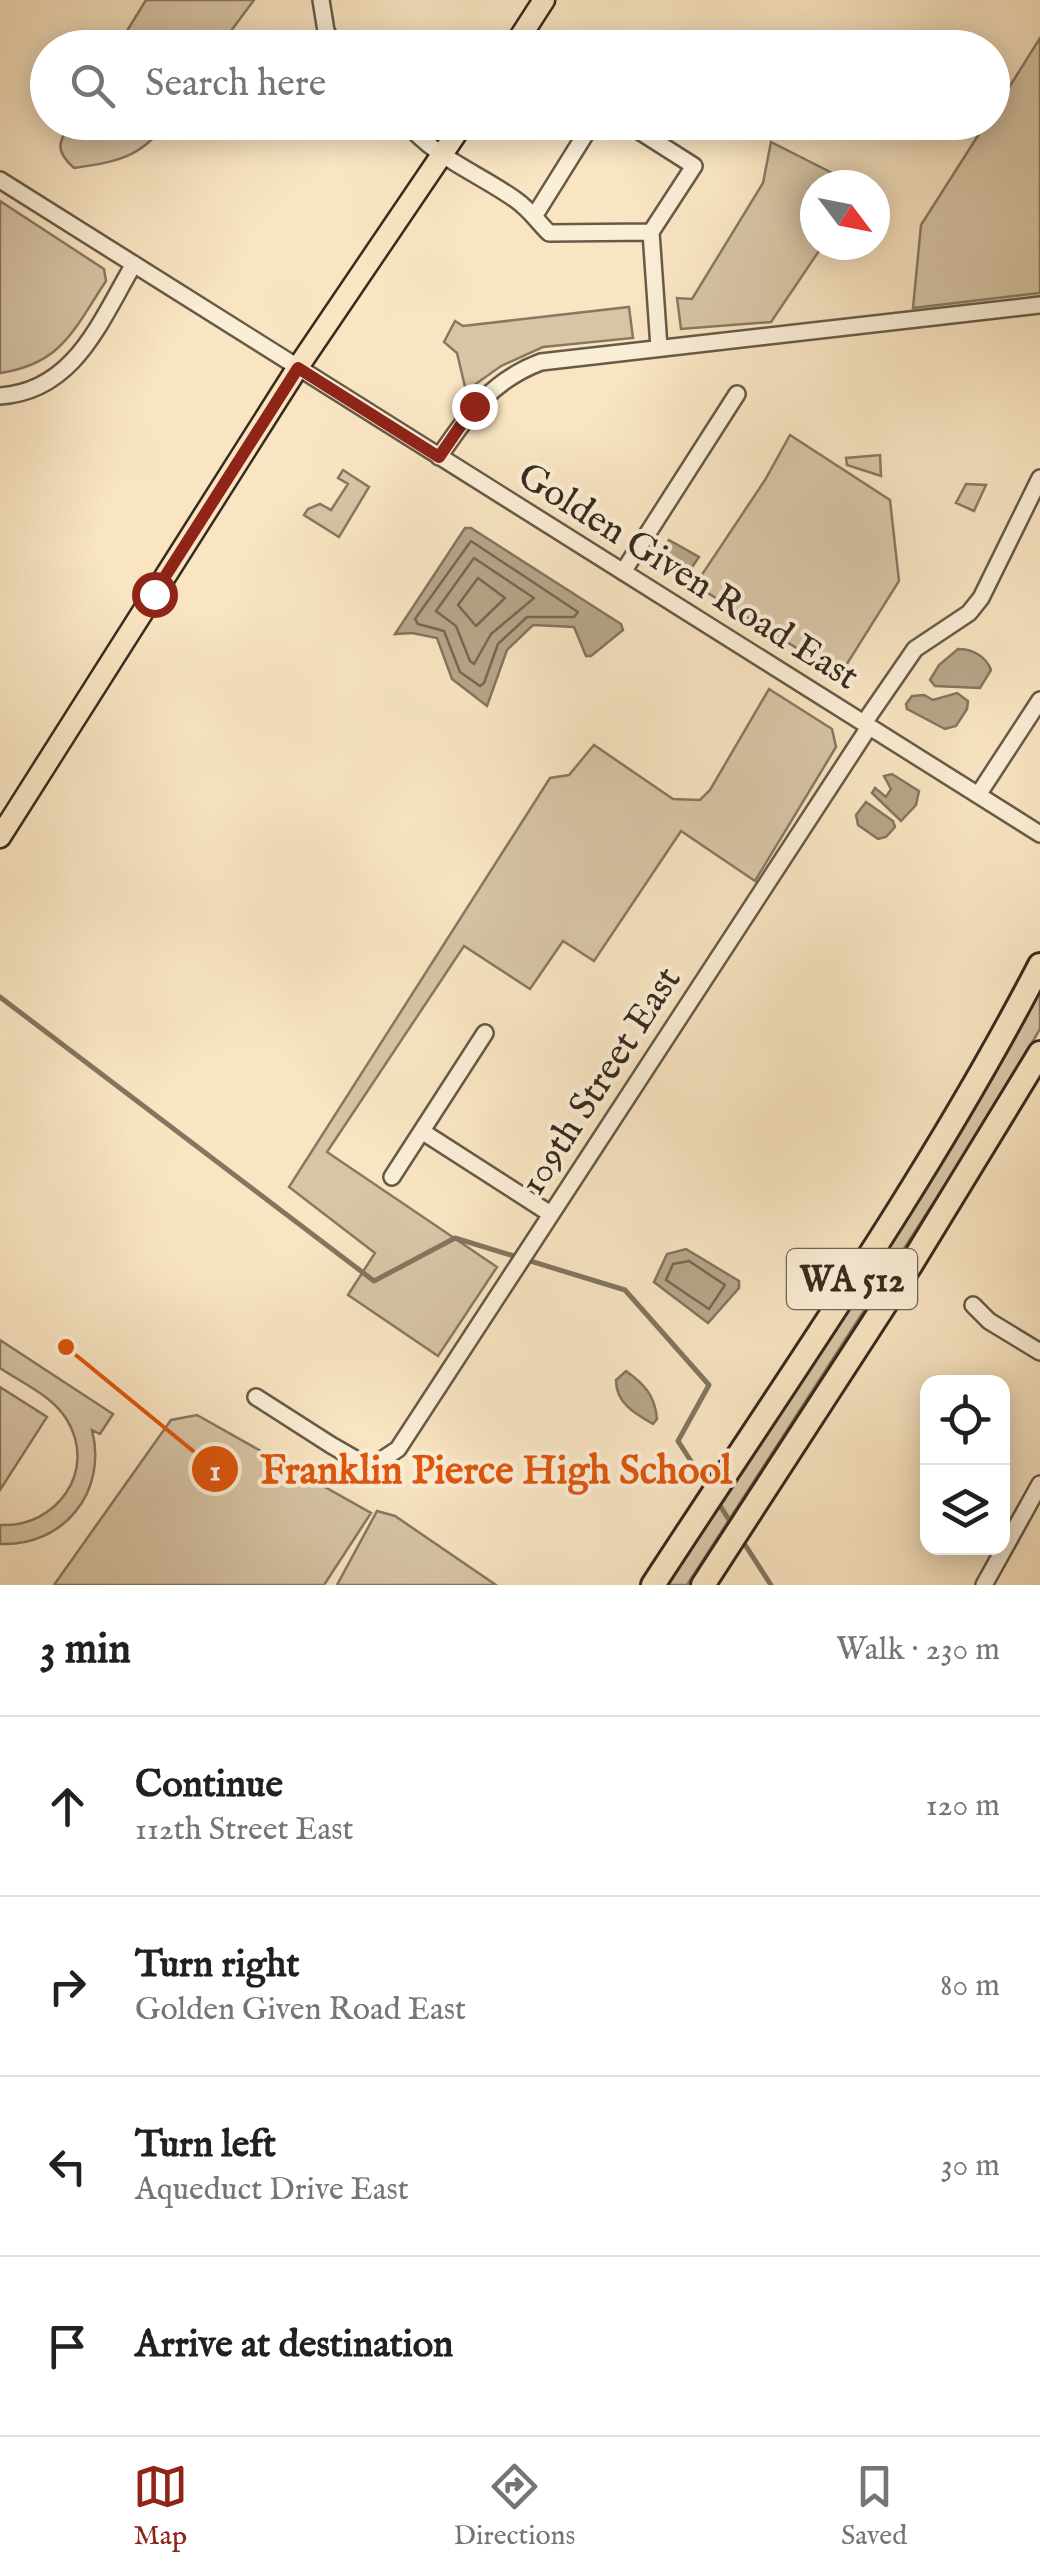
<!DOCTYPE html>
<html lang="en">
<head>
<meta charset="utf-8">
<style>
	:root { --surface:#fff; --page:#f2f2f2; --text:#202124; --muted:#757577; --line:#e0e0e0; --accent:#8f2418 }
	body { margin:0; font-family:"IM FELL English",serif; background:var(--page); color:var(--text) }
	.controls { position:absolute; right:30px; bottom:30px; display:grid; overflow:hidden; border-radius:20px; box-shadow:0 5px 25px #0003 }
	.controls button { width:90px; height:90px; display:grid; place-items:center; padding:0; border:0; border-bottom:2px solid var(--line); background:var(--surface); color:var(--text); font:50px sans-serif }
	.compass { position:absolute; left:800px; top:170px; width:90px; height:90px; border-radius:50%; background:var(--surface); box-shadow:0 5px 25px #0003; rotate:122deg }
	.stop { position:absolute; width:30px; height:30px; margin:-22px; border:8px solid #8f2418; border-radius:50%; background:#fff }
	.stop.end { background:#8f2418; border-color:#fff; box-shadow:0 2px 10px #0008 }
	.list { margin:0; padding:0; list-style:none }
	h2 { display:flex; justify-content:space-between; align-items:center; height:130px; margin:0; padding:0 40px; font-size:42px }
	h2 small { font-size:32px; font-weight:400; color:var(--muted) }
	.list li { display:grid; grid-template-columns:65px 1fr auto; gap:30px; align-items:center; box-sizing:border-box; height:180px; padding:0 40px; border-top:2px solid var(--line) }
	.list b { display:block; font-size:38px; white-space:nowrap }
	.list p { margin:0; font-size:32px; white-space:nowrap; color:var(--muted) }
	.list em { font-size:32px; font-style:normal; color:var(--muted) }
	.icon { flex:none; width:55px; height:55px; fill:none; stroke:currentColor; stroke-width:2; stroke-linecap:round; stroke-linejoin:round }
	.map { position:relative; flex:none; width:1040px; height:1585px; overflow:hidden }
	.search { position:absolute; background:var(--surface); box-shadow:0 5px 25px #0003; left:30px; right:30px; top:30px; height:110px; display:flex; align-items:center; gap:25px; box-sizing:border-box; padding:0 35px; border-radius:55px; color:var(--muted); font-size:38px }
	.sheet { height:850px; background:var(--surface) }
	nav { display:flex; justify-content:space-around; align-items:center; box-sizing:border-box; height:140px; border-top:2px solid var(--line); background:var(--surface); font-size:28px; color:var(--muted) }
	nav a { display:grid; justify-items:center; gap:5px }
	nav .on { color:var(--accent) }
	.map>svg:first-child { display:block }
	.green { fill:#d8c5a6; stroke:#877862; stroke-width:2.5 }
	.water { fill:#b7a68a; stroke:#83755f; stroke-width:2.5 }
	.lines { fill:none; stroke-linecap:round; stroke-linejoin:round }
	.shore { stroke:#766854; stroke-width:2.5 }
	.stream { stroke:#83755f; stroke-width:5 }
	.minor-casing { stroke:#675a47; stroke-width:20 }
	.major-casing { stroke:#362b1e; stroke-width:25 }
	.highway-casing { stroke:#362b1e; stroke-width:28 }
	.minor { stroke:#fbeed7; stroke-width:15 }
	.major { stroke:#f9e5c2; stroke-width:20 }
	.highway { stroke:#f9e5c2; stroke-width:22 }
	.route { stroke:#8f2418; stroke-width:12 }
	.labels { text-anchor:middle; stroke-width:8; stroke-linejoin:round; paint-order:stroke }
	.shield { fill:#fbeed7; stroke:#716656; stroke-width:2.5 }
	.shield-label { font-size:35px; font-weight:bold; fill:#362b1e }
	.street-label { font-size:38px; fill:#362b1e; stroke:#fbeed7 }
	.leader { fill:none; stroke:#df570d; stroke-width:4 }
	.callout-dot { fill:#df570d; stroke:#fbeed7; stroke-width:4 }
	.mark-label { font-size:30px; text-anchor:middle; font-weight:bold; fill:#fff }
	.callout-label { font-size:40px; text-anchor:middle; font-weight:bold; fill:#df570d; stroke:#fbeed7; stroke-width:8; stroke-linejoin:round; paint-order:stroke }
</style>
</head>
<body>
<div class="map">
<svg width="1040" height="1585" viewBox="0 0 1040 1585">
	<rect width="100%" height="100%" fill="#f9e5c2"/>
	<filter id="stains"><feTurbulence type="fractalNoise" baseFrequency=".002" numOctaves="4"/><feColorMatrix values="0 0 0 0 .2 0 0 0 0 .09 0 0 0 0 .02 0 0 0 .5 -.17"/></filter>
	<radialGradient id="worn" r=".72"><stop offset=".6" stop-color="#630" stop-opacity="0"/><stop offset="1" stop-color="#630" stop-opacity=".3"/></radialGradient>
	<path class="green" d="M146,0h108l-35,47h-102z
		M1040,38v255l-127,15 8,-83 65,-102 6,-1 1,-9z
		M70,123v-1l96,1c-25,35 -51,39 -92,45 -19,-17 -16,-25 -4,-45z
		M771,142l85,43h-41v60h8l-52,77 -90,7 -4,-31 15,1 71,-116z
		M0,201l104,68 2,12c-32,48 -44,83 -106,92z
		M629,307l4,31 -90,9 -42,19 -35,25 -9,-38 -13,-11 11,-21 8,5z
		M790,435l100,65 9,81 -59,94 -145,-90 70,-105z
		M880,455l1,21 -34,-11 -1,-7z
		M343,470l26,17 -30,50 -35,-22 4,-6 12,-5 11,6 17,-26 -10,-6z
		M966,484l20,1 -12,26 -18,-8z
		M769,689l63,40 4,18 -81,134 -74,-50 -87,130 -31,-20 -33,48 -66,-43 -137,206 170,115 -59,89 -90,-61 27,-42 -86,-66 261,-409 19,-3 25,-30 79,54 27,1 10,-10z
		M1040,989v40l-48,83 -305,473h-19l271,-420z
		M0,1340l113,74 -13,20 -8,-4c16,62 -29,117 -92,114v-19c56,3 98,-54 67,-105 -14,-24 -45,-37 -67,-52z
		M0,1387l47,30 -47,73z
		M197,1415l174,98 -47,72h-270l117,-165z
		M377,1511l18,5 101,69h-159z"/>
	<path class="water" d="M465,528h6l150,96 2,6 -32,26h-5l-12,-29 -41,-2 -26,25 -20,56 -35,-27 -15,-41 -25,-5 -17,1z
		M669,540l30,17 -11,16 -29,-16z
		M958,649c14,0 28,7 33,21l-11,18 -45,-2 -5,-6 9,-15z
		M957,693l11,8 -1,8 -11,17 -11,3 -38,-20 -1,-5 6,-8 12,-1 9,5z
		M892,774l27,17 -3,14 -15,16 -29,-28 3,-5 11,9 5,-8 -7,-13z
		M866,802l27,19 2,6 -9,10 -8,2 -20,-14 -2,-10z
		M686,1249l53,32v7l-31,35 -54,-41 13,-28z
		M626,1371c18,13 29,24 31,48l-4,5c-19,-11 -37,-21 -37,-44z"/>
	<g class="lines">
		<path class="shore" d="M471,541l107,71 -4,5h-47l-29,27 -14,39 -4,3 -20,-14 -16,-41 -26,-7 -3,-5z
			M474,558l60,40 -43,36 -17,30 -4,-3 -14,-35 -20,-15z
			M478,578l27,20 -29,28 -18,-21z
			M689,1261l36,24 -16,24 -43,-29 7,-16z"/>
		<path class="stream" d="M0,997l374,284 81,-43 170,52 84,95 -31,56 29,45
			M716,1499l18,29
			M740,1537l31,48"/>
		<g class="minor-casing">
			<path id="minor" d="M321,0l5,31 10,17
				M406,122c27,35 74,52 110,78 13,9 22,22 33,33l102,-1
				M625,122l69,44 -43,66
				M0,180l1040,654
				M535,215l58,-93
				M651,232l8,115
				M0,396c75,-5 100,-75 134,-132
				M439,457c28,-42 53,-77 102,-95l499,-57
				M623,572l114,-178
				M864,723l51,-74 54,-36 12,-15 59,-120
				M978,795l62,-95
				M423,1132l126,81
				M392,1177l93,-144
				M973,1305l16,16 51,31
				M256,1397l75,48 26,15 20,3 21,-14 471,-722
				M984,1585l56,-101"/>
		</g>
		<g class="major-casing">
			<path id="major" d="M513,48l31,-48
				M0,837l298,-470 166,-245"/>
		</g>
		<g class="highway-casing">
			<path id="highway" d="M653,1585c132,-203 275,-404 387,-620
				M703,1585l207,-319 130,-213"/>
		</g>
		<use href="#minor" class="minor"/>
		<use href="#major" class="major"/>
		<use href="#highway" class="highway"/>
	</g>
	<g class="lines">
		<path class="route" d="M154,594l144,-226 141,89 35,-51"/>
	</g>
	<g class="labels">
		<rect class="shield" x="787" y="1249" width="130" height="60" rx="8"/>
		<g class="shield-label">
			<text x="852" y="1291">WA 512</text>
		</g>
		<g class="street-label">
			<text transform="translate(689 575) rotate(32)" y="13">Golden Given Road East</text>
			<text transform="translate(599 1080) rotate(-57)" y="13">109th Street East</text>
		</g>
	</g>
	<path class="leader" d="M66 1347L215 1469"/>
	<g class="callout-dot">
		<circle cx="66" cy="1347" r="10"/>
		<circle cx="215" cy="1469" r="25"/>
	</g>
	<g class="mark-label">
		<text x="215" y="1480">1</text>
	</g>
	<g class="callout-label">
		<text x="496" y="1483">Franklin Pierce High School</text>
	</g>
	<rect width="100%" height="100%" filter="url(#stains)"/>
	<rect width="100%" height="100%" fill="url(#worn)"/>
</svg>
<div class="controls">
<button><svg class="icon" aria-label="locate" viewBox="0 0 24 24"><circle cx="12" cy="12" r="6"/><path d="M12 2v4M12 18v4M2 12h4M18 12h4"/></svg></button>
<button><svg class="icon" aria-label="layers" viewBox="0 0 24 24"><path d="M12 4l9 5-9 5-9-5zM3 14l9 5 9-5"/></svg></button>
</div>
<svg class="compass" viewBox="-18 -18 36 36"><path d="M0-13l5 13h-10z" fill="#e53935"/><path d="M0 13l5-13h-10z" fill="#757577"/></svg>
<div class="stop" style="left:154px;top:594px"></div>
<div class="stop end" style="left:474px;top:406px"></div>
<div class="search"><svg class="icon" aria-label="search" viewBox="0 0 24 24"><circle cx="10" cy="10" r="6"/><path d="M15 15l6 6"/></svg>Search here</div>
</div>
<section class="sheet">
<h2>3 min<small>Walk · 230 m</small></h2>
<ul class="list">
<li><svg class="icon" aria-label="ahead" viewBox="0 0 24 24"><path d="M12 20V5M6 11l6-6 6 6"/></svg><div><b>Continue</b><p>112th Street East</p></div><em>120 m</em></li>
<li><svg class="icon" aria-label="right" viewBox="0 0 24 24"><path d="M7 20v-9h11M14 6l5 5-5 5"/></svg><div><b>Turn right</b><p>Golden Given Road East</p></div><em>80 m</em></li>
<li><svg class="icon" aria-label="left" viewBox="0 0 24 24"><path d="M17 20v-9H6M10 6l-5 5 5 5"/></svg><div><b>Turn left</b><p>Aqueduct Drive East</p></div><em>30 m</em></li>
<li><svg class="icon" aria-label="arrive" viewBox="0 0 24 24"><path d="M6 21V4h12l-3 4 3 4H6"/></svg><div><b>Arrive at destination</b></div></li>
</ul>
</section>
<nav>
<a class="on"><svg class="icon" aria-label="map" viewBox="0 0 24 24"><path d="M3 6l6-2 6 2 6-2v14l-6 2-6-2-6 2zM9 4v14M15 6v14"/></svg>Map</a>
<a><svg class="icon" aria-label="directions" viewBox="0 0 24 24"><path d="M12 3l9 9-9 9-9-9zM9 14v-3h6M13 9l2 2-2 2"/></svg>Directions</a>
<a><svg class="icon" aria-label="saved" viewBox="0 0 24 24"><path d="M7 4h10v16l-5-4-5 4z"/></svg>Saved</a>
</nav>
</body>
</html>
